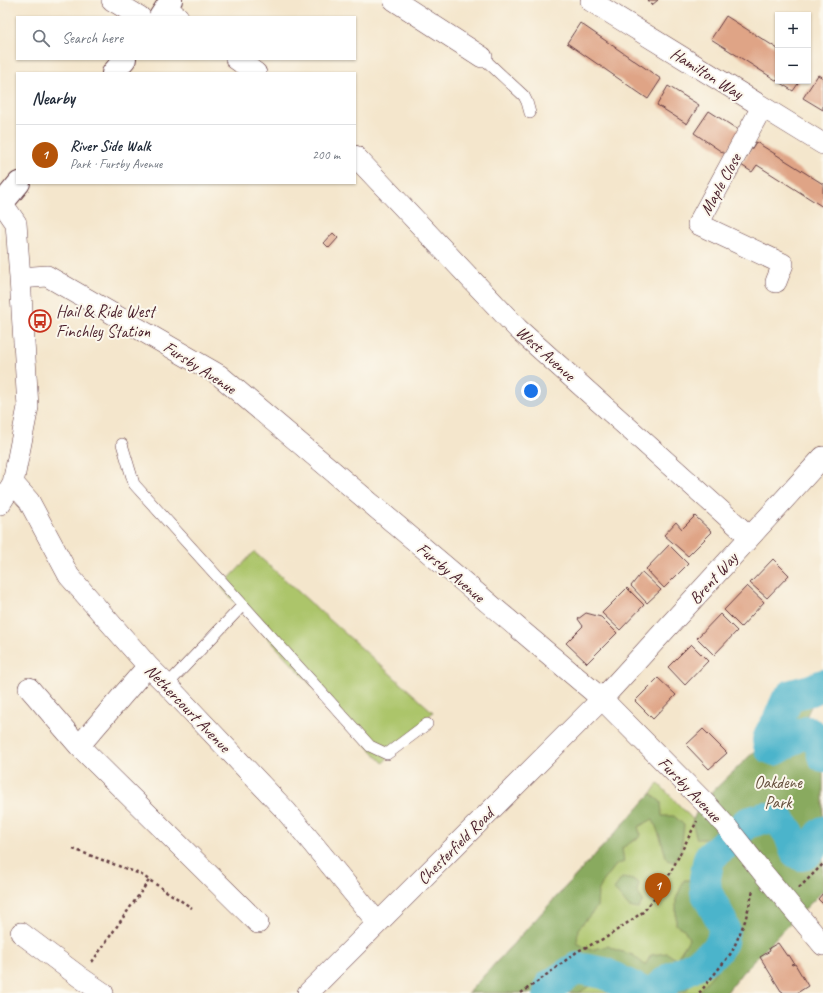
<!DOCTYPE html>
<html lang="en">
<head>
<meta charset="utf-8">
<style>
	:root { --surface:#fff; --page:#f2f2f3; --text:#1f2937; --muted:#747a83; --line:#e0e1e3; --accent:#b45309 }
	body { margin:0; font-family:Caveat,sans-serif; background:var(--page); color:var(--text) }
	.controls { position:absolute; right:12px; top:12px; display:grid; overflow:hidden; border-radius:0px; box-shadow:0 1px 3px #0004 }
	.controls button { width:36px; height:36px; display:grid; place-items:center; padding:0; border:0; border-bottom:1px solid var(--line); background:var(--surface); color:var(--text); font:20px sans-serif }
	.you { position:absolute; left:531px; top:391px; width:14px; height:14px; margin:-10px; border:3px solid #fff; border-radius:50%; background:#1a73e8; box-shadow:0 0 0 6px #1a73e833 }
	.badge { display:grid; place-items:center; width:26px; height:26px; border-radius:50%; background:var(--accent); color:#fff; font-size:13px; font-weight:700 }
	.pin { position:absolute; translate:-50% -33px; filter:drop-shadow(0 1px 2px #0008) }
	.pin::after { content:''; position:absolute; top:21px; width:14px; height:12px; background:inherit; clip-path:polygon(0 0,100% 0,50% 100%) }
	.list { margin:0; padding:0; list-style:none }
	h2 { display:flex; justify-content:space-between; align-items:center; height:52px; margin:0; padding:0 16px; font-size:17px }
	h2 small { font-size:13px; font-weight:400; color:var(--muted) }
	.list li { display:grid; grid-template-columns:26px 1fr auto; gap:12px; align-items:center; box-sizing:border-box; height:60px; padding:0 16px; border-top:1px solid var(--line) }
	.list b { display:block; font-size:15px; white-space:nowrap }
	.list p { margin:0; font-size:13px; white-space:nowrap; color:var(--muted) }
	.list em { font-size:13px; font-style:normal; color:var(--muted) }
	.icon { flex:none; width:22px; height:22px; fill:none; stroke:currentColor; stroke-width:2; stroke-linecap:round; stroke-linejoin:round }
	.map { position:relative; flex:none; width:823px; height:993px; overflow:hidden }
	.search { position:absolute; background:var(--surface); box-shadow:0 1px 3px #0004; left:16px; top:16px; width:340px; height:44px; display:flex; align-items:center; gap:10px; box-sizing:border-box; padding:0 14px; border-radius:0px; color:var(--muted); font-size:15px }
	.panel { position:absolute; background:var(--surface); box-shadow:0 1px 3px #0004; left:16px; top:72px; width:340px; height:112px; border-radius:0px }
	.map>svg:first-child { display:block }
	.green { fill:#acc56a; stroke:#7b724a }
	.forest { fill:#89aa5e; stroke:#6a6444 }
	.lines { fill:none; stroke-linecap:round; stroke-linejoin:round }
	.river { stroke:#4cb4cb; stroke-width:32 }
	.building { fill:#dfa486 }
	.lane-casing { stroke:#643d43; stroke-width:12 }
	.street-casing { stroke:#643d43; stroke-width:22 }
	.secondary-casing { stroke:#643d43; stroke-width:24 }
	.path { stroke:#643d43; stroke-width:2.5; stroke-dasharray:3 3; stroke-linecap:butt }
	.lane { stroke:#fff; stroke-width:11 }
	.street { stroke:#fff; stroke-width:21 }
	.secondary { stroke:#fff; stroke-width:22 }
	.labels { text-anchor:middle; stroke-width:4; stroke-linejoin:round; paint-order:stroke }
	.street-label { font-size:17px; fill:#4a1f2b; stroke:#fbf7ec }
	.poi-label { font-size:17px; fill:#4a1f2b; stroke:#fbf7ec; text-anchor:start }
	.park-label { font-size:17px; fill:#67513e; stroke:#fbf7ec }
</style>
</head>
<body>
<div class="map">
<svg width="823" height="993" viewBox="0 0 823 993">
	<rect width="100%" height="100%" fill="#fbf7ec"/>
	<filter id="ink" filterUnits="userSpaceOnUse"><feTurbulence type="fractalNoise" baseFrequency=".025" numOctaves="2"/><feDisplacementMap in="SourceGraphic" scale="8" xChannelSelector="R" yChannelSelector="G"/><feConvolveMatrix kernelMatrix="1 2 1 2 8 2 1 2 1" color-interpolation-filters="sRGB"/></filter>
	<filter id="wash" filterUnits="userSpaceOnUse"><feTurbulence type="fractalNoise" baseFrequency=".012" numOctaves="4" result="noise"/><feDisplacementMap in="SourceGraphic" scale="16" xChannelSelector="R" yChannelSelector="G"/><feGaussianBlur stdDeviation="0.9" result="paint"/><feColorMatrix in="noise" values="0 0 0 0 0 0 0 0 0 0 0 0 0 0 0 0 0 1.4 0 .05"/><feComposite in="paint" operator="in"/></filter>
	<g filter="url(#wash)">
		<rect width="100%" height="100%" fill="#f4e6cc"/>
		<path class="green" d="M254,552l179,160 -50,51 -162,-176z
			M658,783l67,70 16,121 -15,19h-258l183,-199z"/>
		<path class="forest" d="M823,679v12l-6,2 -10,22 9,16 7,7v153l-15,15 -23,22 -44,46 -15,19h-29l19,-22 2,-13 -24,14 -6,16 -6,5h-72l-15,-11 -16,11h-111l183,-199 10,8 1,14h12l10,9 -3,26 -7,11 -7,-2 -6,-20 -8,-21 -15,8 3,9 -19,12 2,14 -8,3 -13,17 -5,10 -1,15 -19,22 -1,14 13,7 18,-4 8,4 17,5 12,10 6,-10 16,-2 9,6 5,-7 8,-13 -5,-10 -8,-4v-26l8,-19h12l17,-36 -5,-5h-11l-5,-17 7,-15 11,-13 53,-51 -1,-12 11,-12v-4l6,-18 3,-4 4,-2 23,-3z
			M622,878l12,2 5,3 -2,9 6,9 -5,8 -9,-2 -15,-18z"/>
		<g class="lines">
			<path class="river" d="M823,685l-12,5 -19,5 -5,5 -9,21 -7,11 -3,8 2,8 5,2c11,-5 21,-15 32,-18 11,5 14,13 16,24
				M549,993l2,-8 26,-17 27,5 40,20
				M652,993l19,-15 28,-15 16,-11 7,-10 2,-13 -4,-11 -14,-26 -1,-14 4,-20 38,-35 17,-5 15,2 10,13 7,19 5,3 5,-1 17,-22"/>
		</g>
		<g id="blocks">
			<path class="building" d="M648,0h10l-6,5z
				M726,16l52,33v32h22l-7,10 -82,-52z
				M580,23l81,56 -13,20 -81,-56z
				M818,75l5,3v32l-20,-12z
				M668,86l31,19 -12,19 -30,-19z
				M709,111l31,20 -15,23 -31,-21z
				M756,142l67,42v23l-66,-42 -5,7 -11,-7z
				M333,233l5,5 -9,10 -5,-5z
				M695,516l17,16 -24,24 -24,-21 12,-13 6,7z
				M669,545l19,19 -24,24 -18,-19z
				M773,559l16,16 -22,23 -17,-15z
				M642,572l19,18 -14,13 -16,-17z
				M747,586l17,16 -23,25 -17,-17z
				M627,588l17,17 -24,25 -18,-17z
				M586,613l15,4 16,16 -30,30 -21,-20 17,-17 -5,-7z
				M720,614l17,17 -23,24 -17,-17z
				M691,644l17,17 -23,24 -17,-18z
				M658,678l18,17 -23,24 -18,-18z
				M703,729l24,24 -18,16 -23,-24z
				M823,893v11l-5,-5z
				M778,943l9,13 2,-1 5,8 -3,1 1,1 3,-1 13,22 -11,7h-14l-1,-2h-1l-21,-34 10,-6 -1,-3z"/>
		</g>
	</g>
	<g filter="url(#ink)">
		<use href="#blocks" fill-opacity="0" stroke="#643d43" stroke-width="1"/>
		<g class="lines">
			<g class="lane-casing">
				<path id="lane" d="M482,57l42,39 3,6 3,11
					M122,444l12,40 236,262 17,8 40,-30
					M167,685l76,-80"/>
			</g>
			<g class="street-casing">
				<path id="street" d="M112,0l28,17
					M394,0l88,57
					M591,1l232,143
					M166,8l12,9
					M236,59l20,14
					M762,107l-64,117 85,40 -7,18
					M355,156l163,173 232,208
					M20,278l27,-2 172,99 383,324 106,107 18,20 38,48 59,71
					M13,483l16,18 40,75 79,90 19,19 119,126 92,112
					M0,504l13,-21 15,-76 -8,-129 -4,-55 -14,-20
					M29,688l50,58 179,177
					M79,746l69,-80
					M21,933l60,45 22,15
					M308,993l294,-294 221,-242"/>
			</g>
			<g class="secondary-casing">
				<path id="secondary" d="M160,17l11,-17
					M113,73l12,-14
					M0,206l19,-23"/>
			</g>
			<path class="path" d="M73,849l67,25 52,34
				M799,888l24,-24
				M92,962l58,-83
				M521,993l16,-11 41,-31 29,-14 36,-25 18,-21 36,-70
				M699,993l2,-2 31,-39 13,-31 8,-30"/>
			<use href="#lane" class="lane"/>
			<use href="#street" class="street"/>
			<use href="#secondary" class="secondary"/>
		</g>
	</g>
	<defs>
		<g id="bus-ring" transform="scale(1.15)"><circle r="9.5" fill="#fbf7ec" stroke="#c8321e" stroke-width="1.5"/><path d="M-5-6H5V4H4V6H2V4H-2V6H-4V4H-5ZM-3.5-4V0h7V-4ZM-3.5 1.2v1.5H-2V1.2ZM2 1.2v1.5H3.5V1.2Z" fill="#c8321e"/></g>
	</defs>
	<g fill-rule="evenodd">
		<use href="#bus-ring" x="40" y="321"/>
	</g>
	<g class="labels">
		<g class="street-label">
			<text transform="translate(707 73) rotate(32)" y="6">Hamilton Way</text>
			<text transform="translate(720 184) rotate(-61)" y="6">Maple Close</text>
			<text transform="translate(546 353) rotate(42)" y="6">West Avenue</text>
			<text transform="translate(200 367) rotate(33)" y="6">Fursby Avenue</text>
			<text transform="translate(451 572) rotate(40)" y="6">Fursby Avenue</text>
			<text transform="translate(713 578) rotate(-48)" y="6">Brent Way</text>
			<text transform="translate(188 708) rotate(46)" y="6">Nethercourt Avenue</text>
			<text transform="translate(690 789) rotate(46)" y="6">Fursby Avenue</text>
			<text transform="translate(455 846) rotate(-45)" y="6">Chesterfield Road</text>
		</g>
		<g class="poi-label">
			<text x="56" y="317">Hail &amp; Ride West<tspan x="56" dy="20">Finchley Station</tspan></text>
		</g>
		<g class="park-label">
			<text x="778" y="788">Oakdene<tspan x="778" dy="20">Park</tspan></text>
		</g>
	</g>
</svg>
<div class="controls">
<button>+</button>
<button>−</button>
</div>
<div class="you"></div>
<div class="pin badge" style="left:658px;top:906px">1</div>
<div class="search"><svg class="icon" aria-label="search" viewBox="0 0 24 24"><circle cx="10" cy="10" r="6"/><path d="M15 15l6 6"/></svg>Search here</div>
<section class="panel">
<h2>Nearby<small></small></h2>
<ul class="list">
<li><span class="badge">1</span><div><b>River Side Walk</b><p>Park · Fursby Avenue</p></div><em>200 m</em></li>
</ul>
</section>
</div>
</body>
</html>
